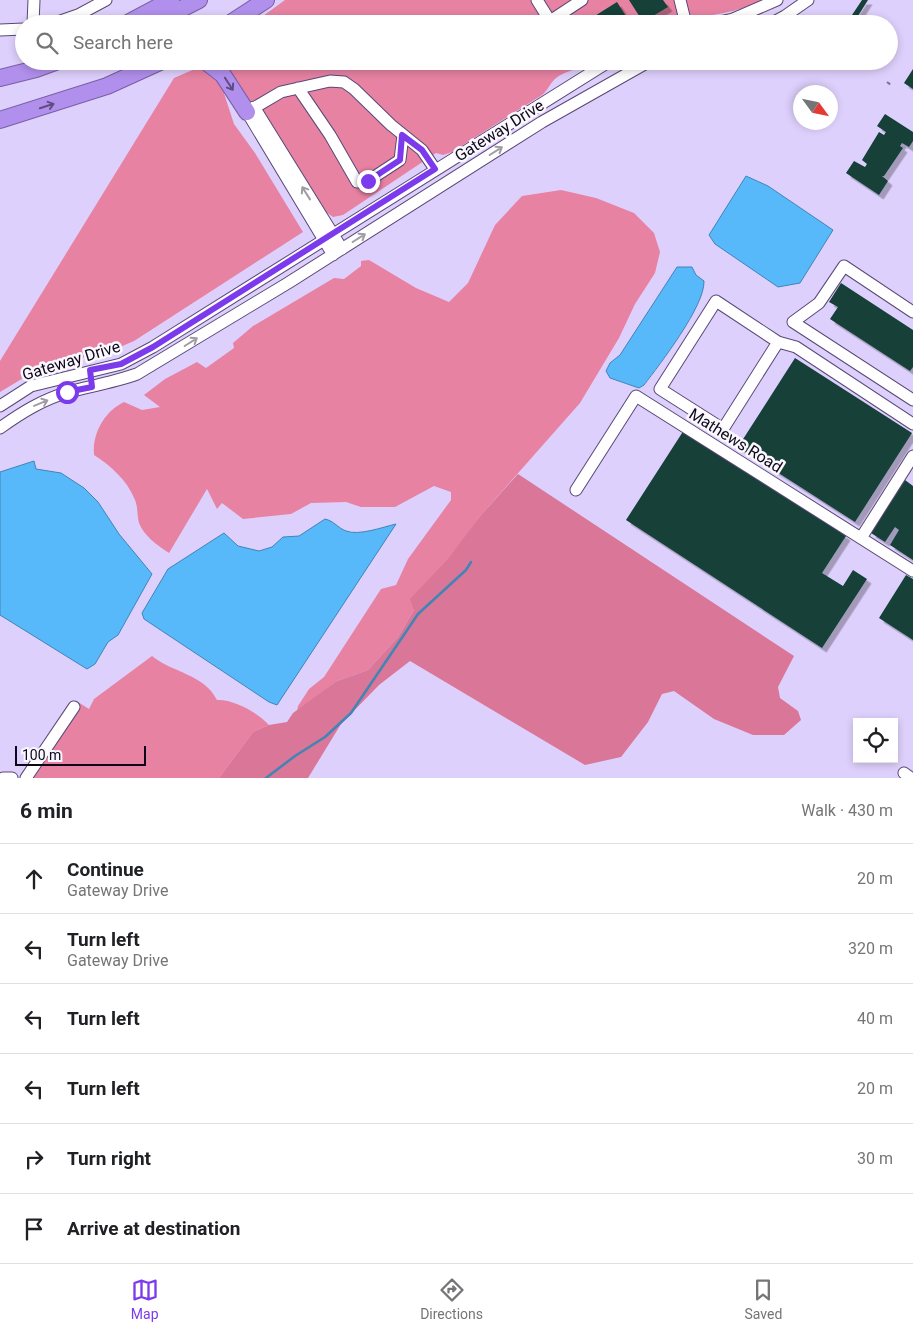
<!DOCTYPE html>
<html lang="en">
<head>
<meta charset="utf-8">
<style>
	:root { --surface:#fff; --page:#f6f6f6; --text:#202124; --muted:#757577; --line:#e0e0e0; --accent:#7c3aed }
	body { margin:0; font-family:Roboto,sans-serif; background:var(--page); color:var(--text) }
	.controls { position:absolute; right:15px; bottom:15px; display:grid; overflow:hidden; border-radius:0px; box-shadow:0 2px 8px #0003 }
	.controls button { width:45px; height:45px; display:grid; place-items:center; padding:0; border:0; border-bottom:1px solid var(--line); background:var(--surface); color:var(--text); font:25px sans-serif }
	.compass { position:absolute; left:793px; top:85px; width:45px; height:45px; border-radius:50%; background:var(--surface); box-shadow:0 2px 8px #0003; rotate:123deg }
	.scale { position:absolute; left:15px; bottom:12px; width:131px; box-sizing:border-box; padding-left:5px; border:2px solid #0e0719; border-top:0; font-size:14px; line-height:18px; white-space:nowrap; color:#0e0719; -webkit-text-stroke:4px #faf8fe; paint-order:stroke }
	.stop { position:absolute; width:15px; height:15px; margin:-11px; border:4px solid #7c3aed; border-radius:50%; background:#fff }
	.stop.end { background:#7c3aed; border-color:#fff; box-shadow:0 1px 5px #0008 }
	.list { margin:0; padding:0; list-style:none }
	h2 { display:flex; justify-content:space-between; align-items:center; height:65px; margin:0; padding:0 20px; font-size:21px }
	h2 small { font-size:16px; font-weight:400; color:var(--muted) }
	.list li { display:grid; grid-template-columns:32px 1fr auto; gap:15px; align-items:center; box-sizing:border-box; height:70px; padding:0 20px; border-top:1px solid var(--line) }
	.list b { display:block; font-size:19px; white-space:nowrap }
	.list p { margin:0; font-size:16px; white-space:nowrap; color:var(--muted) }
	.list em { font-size:16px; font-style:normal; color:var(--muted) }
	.icon { flex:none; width:28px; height:28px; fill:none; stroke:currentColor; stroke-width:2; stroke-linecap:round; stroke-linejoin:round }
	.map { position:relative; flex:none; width:913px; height:778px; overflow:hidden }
	.search { position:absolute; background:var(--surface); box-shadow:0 2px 8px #0003; left:15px; right:15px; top:15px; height:55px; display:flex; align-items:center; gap:12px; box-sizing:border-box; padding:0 18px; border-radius:28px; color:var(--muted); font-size:19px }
	.sheet { height:485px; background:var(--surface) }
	nav { display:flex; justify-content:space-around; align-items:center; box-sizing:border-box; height:70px; border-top:1px solid var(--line); background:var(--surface); font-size:14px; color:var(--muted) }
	nav a { display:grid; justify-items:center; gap:2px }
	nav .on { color:var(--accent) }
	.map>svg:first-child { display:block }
	.green { fill:#e782a3 }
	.forest { fill:#da7697 }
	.water { fill:#57b9f9; stroke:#4184b6 }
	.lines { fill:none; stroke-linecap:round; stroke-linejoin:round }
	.stream { stroke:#4184b6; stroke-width:2.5 }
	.building { fill:#124139; filter:url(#shadow) }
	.minor-casing { stroke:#594877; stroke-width:13 }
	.highway-casing { stroke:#785fa2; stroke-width:18 }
	.path { stroke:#7e7393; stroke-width:2; stroke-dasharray:4 2.5; stroke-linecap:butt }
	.minor { stroke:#fff; stroke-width:11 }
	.highway { stroke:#b18fec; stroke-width:16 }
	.oneway { stroke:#604b82 }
	.oneway2 { stroke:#9f9ca3 }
	.route { stroke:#7c3aed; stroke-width:6 }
	.labels { text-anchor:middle; stroke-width:5; stroke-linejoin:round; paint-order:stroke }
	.street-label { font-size:16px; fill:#0e0719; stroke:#faf8fe }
</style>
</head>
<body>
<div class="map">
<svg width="913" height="778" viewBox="0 0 913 778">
	<defs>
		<filter id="shadow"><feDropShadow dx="4.5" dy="4.5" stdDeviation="0" flood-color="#0004"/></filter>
	</defs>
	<rect width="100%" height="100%" fill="#ded0fc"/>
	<path class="green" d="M285,0h478c-33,16 -59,14 -93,24h-418z
		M222,61h375c-14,8 -34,9 -43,19 -5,5 -6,10 -12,15l-90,57 -9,3 -7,-2 -93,62 -10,2 -10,-7 -62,-100 -7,-9 -6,2z
		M204,65l15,13 15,46 21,29 48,79 -169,109 -30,13 -36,6 -28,8 -40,24v-31l174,-283z
		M561,190l35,8 38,15 20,20 6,19 -5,21 -20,31 -16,34 -39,65 -99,112 -67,95 -16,27 -30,33 -31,11 -40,31 1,-6 11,-17 15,-12 57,-88 15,-4 12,-26 43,-59v-8l-17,-6 -39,21h-34l-15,-5 -35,1 -20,11 -48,5 -21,-16 -5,6 -10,-20 -38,64c-12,-8 -25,-17 -30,-30 -2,-8 -1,-16 -4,-23 -8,-20 -24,-34 -41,-45 -2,-22 11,-44 30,-53l18,8 18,-3 -16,-12 21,-16 32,-17 9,6 28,-20 -1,-5 20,-17 81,-48 10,1 17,-13v-5l8,-1 47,28 33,14 19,-19 27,-58 27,-29z
		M152,656c21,17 52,18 65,44 17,-1 41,13 52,25l-16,7 -34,46h-187l46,-76 11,7 5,-10z"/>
	<path class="forest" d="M518,474l276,182 -16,31 2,11 18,13 3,9 -17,15h-31l-39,-16 -40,-28 -12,3 -14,28 -27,35 -36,8 -175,-104 -31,24 -38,39 -33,54h-89l34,-46 16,-7 18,-3 6,-9 44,-32 31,-11 30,-33 16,-27 -4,-11 38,-40 33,-44z"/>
	<path class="water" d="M746,176l22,10 65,44 -33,53 -22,4 -63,-43 -6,-9z
		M677,267h15l4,8 8,6c1,25 -44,83 -60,104l-5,3 -29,-10 -4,-7 4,-8 10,-8z
		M34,461l2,8 25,4 23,15 14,14 21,32 33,40 -34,61 -10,7 -13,22 -8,5 -87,-54v-143z
		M325,519c9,2 13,9 21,12 13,5 37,-4 50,-7l-119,181 -8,-3 -125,-83 -2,-6 26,-44 56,-36 14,13 21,5 13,-4 11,-10 16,-1z"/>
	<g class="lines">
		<path class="stream" d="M266,778l29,-22 30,-19 26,-24 67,-99 48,-44 5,-8"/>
	</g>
	<path class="building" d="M629,0h34l5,7 -25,15z
		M862,0h6l-15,24h-12l3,-6 4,3z
		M617,2l14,22h-49z
		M913,69v20l-9,-6z
		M885,114l28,18v9l-4,6 -7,-4 -2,3 3,2 -19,28h-2l6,5 -9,14 -33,-22 8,-12 11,6 2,-3 -5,-4 17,-28 5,3 2,-3 -9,-6z
		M841,283l72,47v37l-3,4 -80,-52 8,-12 -9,-5z
		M795,358l117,75 -57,89 -117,-75z
		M684,430l162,106 -24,37 21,13 10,-16 14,9 -45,69 -196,-128z
		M905,480l8,6v74l-23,-15 9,-15 -4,-3 -10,15 -14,-9z
		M906,575l7,4v61l-34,-22z"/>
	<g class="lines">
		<g class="minor-casing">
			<path id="minor" d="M537,0l13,21 32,-21
				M680,0l6,24
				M33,24l1,-24
				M52,24l26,-9 28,-15
				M710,24l23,-5 44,-19
				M770,24l15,-8 23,-16
				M0,30l24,-1
				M298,88l32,47 27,47 11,-1 32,-21 3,-25
				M254,107l88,142
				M333,255l-86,-143 34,-20 49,-11 14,1 10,7 37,36 31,25 13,19
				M913,312l-69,-46 -25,37 -26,19 120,78
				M778,342l-55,87 -63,-40 56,-88 62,41 18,5 117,77
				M0,406l31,-20 90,-22 32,-17 457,-286
				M0,428c21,-15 43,-29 69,-36 23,-6 45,-10 68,-18l151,-91 254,-161 108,-61
				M576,490l60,-94 277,175
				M861,538l52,-82
				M904,773l7,5
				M3,778h9
				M26,778l48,-71"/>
		</g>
		<g class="highway-casing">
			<path id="highway" d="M126,24l45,-24
				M152,24l47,-24
				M229,24l37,-24
				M205,61l18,14 24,37
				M0,78l36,-9 22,-8
				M0,120l107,-34 55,-25"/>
		</g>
		<path class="path" d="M887,82l4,3"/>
		<use href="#minor" class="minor"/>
		<use href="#highway" class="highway"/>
	</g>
	<defs><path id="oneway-shaft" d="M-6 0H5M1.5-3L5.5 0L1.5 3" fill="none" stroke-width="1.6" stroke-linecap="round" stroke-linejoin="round" transform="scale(1.25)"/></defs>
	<g class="oneway">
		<use href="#oneway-shaft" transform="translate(229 84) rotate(57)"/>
		<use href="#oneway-shaft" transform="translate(47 106) rotate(-18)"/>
	</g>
	<g class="oneway2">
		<use href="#oneway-shaft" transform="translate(496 151) rotate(-32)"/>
		<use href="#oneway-shaft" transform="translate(306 193) rotate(-122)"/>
		<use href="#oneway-shaft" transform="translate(359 238) rotate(-32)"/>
		<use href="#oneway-shaft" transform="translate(191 342) rotate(-32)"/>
		<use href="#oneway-shaft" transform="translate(41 403) rotate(-22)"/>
	</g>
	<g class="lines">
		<path class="route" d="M67,392l25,-5 -2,-17 31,-6 32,-17 282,-178 -13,-19 -20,-15 -2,25 -32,21"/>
	</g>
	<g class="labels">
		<g class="street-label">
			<text transform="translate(499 130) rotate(-32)" y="6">Gateway Drive</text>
			<text transform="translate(71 360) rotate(-17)" y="6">Gateway Drive</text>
			<text transform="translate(736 440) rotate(32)" y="6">Mathews Road</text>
		</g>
	</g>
</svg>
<div class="controls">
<button><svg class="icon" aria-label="locate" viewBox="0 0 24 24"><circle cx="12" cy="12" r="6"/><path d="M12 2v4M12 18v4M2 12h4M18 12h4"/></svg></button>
</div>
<svg class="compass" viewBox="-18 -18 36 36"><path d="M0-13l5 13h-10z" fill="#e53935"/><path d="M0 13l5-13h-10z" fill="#757577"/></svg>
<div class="scale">100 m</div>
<div class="stop" style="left:67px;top:392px"></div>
<div class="stop end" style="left:368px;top:181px"></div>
<div class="search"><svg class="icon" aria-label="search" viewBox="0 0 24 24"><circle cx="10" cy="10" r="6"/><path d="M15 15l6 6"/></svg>Search here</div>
</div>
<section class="sheet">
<h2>6 min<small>Walk · 430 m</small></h2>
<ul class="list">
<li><svg class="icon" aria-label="ahead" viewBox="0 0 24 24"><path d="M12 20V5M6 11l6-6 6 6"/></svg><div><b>Continue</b><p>Gateway Drive</p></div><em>20 m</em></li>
<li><svg class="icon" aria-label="left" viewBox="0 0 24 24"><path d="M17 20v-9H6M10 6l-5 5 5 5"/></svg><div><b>Turn left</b><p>Gateway Drive</p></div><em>320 m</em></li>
<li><svg class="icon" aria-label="left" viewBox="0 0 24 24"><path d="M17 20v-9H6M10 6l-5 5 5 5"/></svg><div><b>Turn left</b></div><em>40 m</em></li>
<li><svg class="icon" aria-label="left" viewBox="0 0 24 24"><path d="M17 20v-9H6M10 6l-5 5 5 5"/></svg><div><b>Turn left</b></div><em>20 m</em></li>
<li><svg class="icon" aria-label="right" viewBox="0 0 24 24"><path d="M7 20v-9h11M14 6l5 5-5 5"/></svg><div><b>Turn right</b></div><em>30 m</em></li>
<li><svg class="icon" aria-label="arrive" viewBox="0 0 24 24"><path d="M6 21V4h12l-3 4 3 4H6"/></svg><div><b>Arrive at destination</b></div></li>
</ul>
</section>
<nav>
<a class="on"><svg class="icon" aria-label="map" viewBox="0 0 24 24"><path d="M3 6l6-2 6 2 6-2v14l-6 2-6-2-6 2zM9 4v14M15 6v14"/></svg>Map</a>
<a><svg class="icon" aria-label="directions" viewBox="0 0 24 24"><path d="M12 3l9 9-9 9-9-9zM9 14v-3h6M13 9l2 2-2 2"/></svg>Directions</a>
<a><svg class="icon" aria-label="saved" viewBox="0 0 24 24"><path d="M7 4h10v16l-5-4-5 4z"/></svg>Saved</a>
</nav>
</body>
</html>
